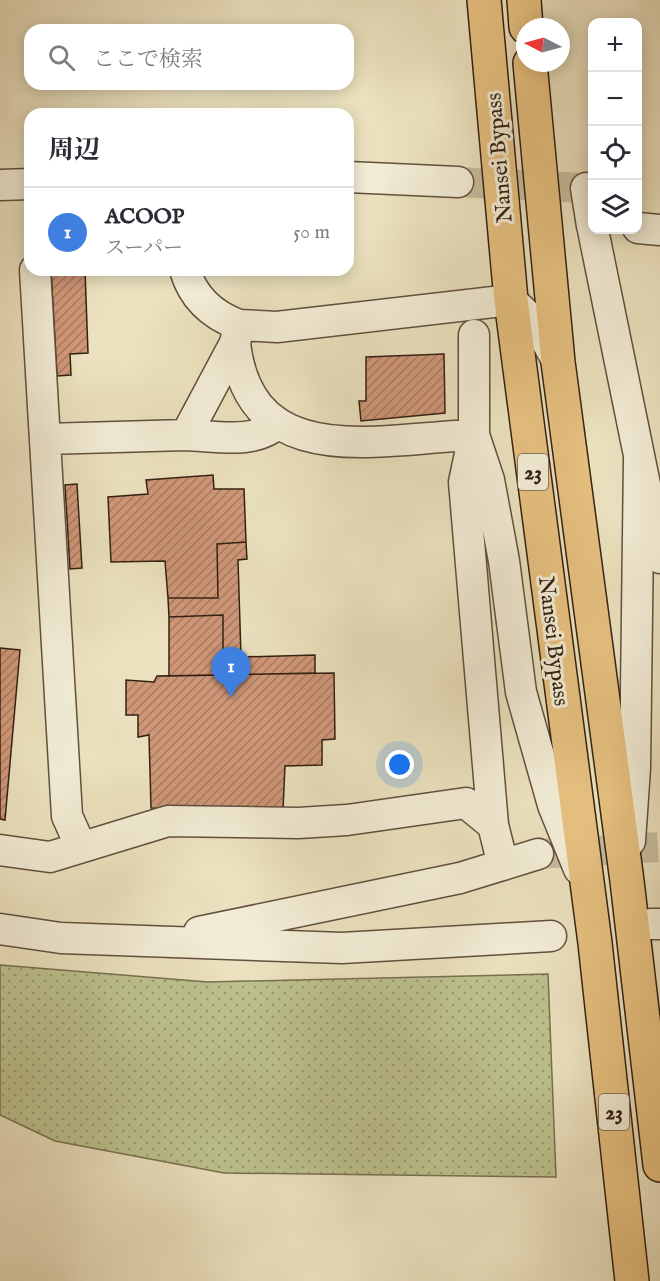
<!DOCTYPE html>
<html lang="ja">
<head>
<meta charset="utf-8">
<style>
	:root { --surface:#fff; --page:#f2f2f3; --text:#2b2b33; --muted:#7c7c81; --line:#e1e1e2; --accent:#b45309 }
	body { margin:0; font-family:"IM FELL English","Noto Serif JP",serif; background:var(--page); color:var(--text) }
	.controls { position:absolute; right:18px; top:18px; display:grid; overflow:hidden; border-radius:12px; box-shadow:0 3px 15px #0003 }
	.controls button { width:54px; height:54px; display:grid; place-items:center; padding:0; border:0; border-bottom:2px solid var(--line); background:var(--surface); color:var(--text); font:30px sans-serif }
	.compass { position:absolute; left:516px; top:18px; width:54px; height:54px; border-radius:50%; background:var(--surface); box-shadow:0 3px 15px #0003; rotate:276deg }
	.you { position:absolute; left:400px; top:765px; width:21px; height:21px; margin:-15px; border:4px solid #fff; border-radius:50%; background:#1a73e8; box-shadow:0 0 0 9px #1a73e833 }
	.badge { display:grid; place-items:center; width:39px; height:39px; border-radius:50%; background:var(--accent); color:#fff; font-size:20px; font-weight:700 }
	.pin { position:absolute; translate:-50% -50px; filter:drop-shadow(0 2px 3px #0008) }
	.pin::after { content:''; position:absolute; top:32px; width:21px; height:18px; background:inherit; clip-path:polygon(0 0,100% 0,50% 100%) }
	.list { margin:0; padding:0; list-style:none }
	h2 { display:flex; justify-content:space-between; align-items:center; height:78px; margin:0; padding:0 24px; font-size:26px }
	h2 small { font-size:20px; font-weight:400; color:var(--muted) }
	.list li { display:grid; grid-template-columns:39px 1fr auto; gap:18px; align-items:center; box-sizing:border-box; height:90px; padding:0 24px; border-top:2px solid var(--line) }
	.list b { display:block; font-size:22px; white-space:nowrap }
	.list p { margin:0; font-size:20px; white-space:nowrap; color:var(--muted) }
	.list em { font-size:20px; font-style:normal; color:var(--muted) }
	.icon { flex:none; width:33px; height:33px; fill:none; stroke:currentColor; stroke-width:2; stroke-linecap:round; stroke-linejoin:round }
	.map { position:relative; flex:none; width:660px; height:1281px; overflow:hidden }
	.search { position:absolute; background:var(--surface); box-shadow:0 3px 15px #0003; left:24px; top:24px; width:330px; height:66px; display:flex; align-items:center; gap:15px; box-sizing:border-box; padding:0 21px; border-radius:18px; color:var(--muted); font-size:22px }
	.panel { position:absolute; background:var(--surface); box-shadow:0 3px 15px #0003; left:24px; top:108px; width:330px; height:168px; border-radius:18px }
	.map>svg:first-child { display:block }
	.grass { fill:url(#grass-dots); stroke:#787050; stroke-width:1.5 }
	.building { fill:url(#building-hatch); stroke:#332013; stroke-width:1.5 }
	.lines { fill:none; stroke-linecap:round; stroke-linejoin:round }
	.minor-tunnel { stroke:#c6ba9c; stroke-width:30; stroke-dasharray:30 15; stroke-linecap:butt }
	.minor-casing { stroke:#61503e; stroke-width:33 }
	.highway-casing { stroke:#332013; stroke-width:36 }
	.minor { stroke:#f2ecd5; stroke-width:30 }
	.highway { stroke:#e6c07f; stroke-width:33 }
	.labels { text-anchor:middle; stroke-width:6; stroke-linejoin:round; paint-order:stroke }
	.shield { fill:#f2ecd5; stroke:#6c5d4d; stroke-width:1.5 }
	.shield-label { font-size:21px; font-weight:bold; fill:#332013 }
	.street-label { font-size:22px; fill:#332013; stroke:#f2ecd5 }
</style>
</head>
<body>
<div class="map">
<svg width="660" height="1281" viewBox="0 0 660 1281">
	<defs>
		<pattern id="grass-dots" width="8" height="8" patternUnits="userSpaceOnUse" patternTransform="scale(1.5)"><rect width="8" height="8" fill="#bcc18e"/><path d="M2 2h.1M6 6h.1" fill="none" stroke="#999c73" stroke-width="1.8" stroke-linecap="round"/></pattern>
		<pattern id="building-hatch" width="6" height="6" patternUnits="userSpaceOnUse" patternTransform="scale(1.5)"><rect width="6" height="6" fill="#cf9778"/><path d="M-1 1l2-2M0 6l6-6M5 7l2-2" fill="none" stroke="#a97b61"/></pattern>
	</defs>
	<rect width="100%" height="100%" fill="#ebe1be"/>
	<filter id="stains"><feTurbulence type="fractalNoise" baseFrequency=".00333" numOctaves="4"/><feColorMatrix values="0 0 0 0 .2 0 0 0 0 .09 0 0 0 0 .02 0 0 0 .5 -.17"/></filter>
	<radialGradient id="worn" r=".72"><stop offset=".6" stop-color="#630" stop-opacity="0"/><stop offset="1" stop-color="#630" stop-opacity=".3"/></radialGradient>
	<path class="grass" d="M0,965l208,17 340,-8 8,203 -332,-4 -169,-32 -55,-26z"/>
	<path class="building" d="M51,270h34l3,83 -18,1 1,21 -14,1z
		M444,354l1,59 -84,8 -2,-20h7v-44z
		M213,475l1,14h30l2,53 -29,2 1,54h-50l-3,-37 -54,1 -3,-65 40,-3 -2,-14z
		M77,484l5,84 -12,1 -5,-84z
		M246,542l1,17 -9,1 3,97 74,-2v18l-92,2v-60l-54,2 -1,-19h50l-1,-54z
		M223,615v60l-54,1v-59z
		M0,648l20,2 -15,170 -5,-1z
		M334,673l1,66 -13,1v25l-37,1 -2,43 -132,-1 -2,-73 -11,2v-22h-12v-35l28,2 3,-6z"/>
	<g class="lines">
		<path class="minor-tunnel" d="M458,182l128,6
			M538,854l122,-7"/>
		<g class="minor-casing">
			<path id="minor" d="M348,177l110,5
				M0,185l30,-1
				M586,188l6,38
				M638,228l22,2
				M593,230l67,328
				M35,270l32,546 14,31
				M185,270c8,28 27,45 54,55
				M474,335v100l15,45 15,81 17,131 32,113 26,64
				M235,343l4,-18 38,2 234,-27 27,26 20,36
				M186,435c30,1 69,10 92,-12
				M45,439l141,-4 49,-92c15,132 146,95 239,92l-10,47 29,343
				M630,841l5,-73 4,-308
				M0,850l50,7 118,-36 130,2 49,-3 119,-17 27,22 10,40
				M651,924h9
				M0,929l61,9 281,10 209,-12
				M199,932l261,-54 78,-24"/>
		</g>
		<g class="highway-casing">
			<path id="highway" d="M484,0l27,300 84,643 37,338
				M524,0l2,27
				M530,63l28,299 69,519 33,284"/>
		</g>
		<use href="#minor" class="minor"/>
		<use href="#highway" class="highway"/>
	</g>
	<g class="labels">
		<g class="shield">
			<rect x="518" y="454" width="30" height="36" rx="4.5"/>
			<rect x="599" y="1094" width="30" height="36" rx="4.5"/>
		</g>
		<g class="shield-label">
			<text x="533" y="479">23</text>
			<text x="614" y="1119">23</text>
		</g>
		<g class="street-label">
			<text transform="translate(498 158) rotate(-95)" y="8">Nansei Bypass</text>
			<text transform="translate(555 641) rotate(83)" y="8">Nansei Bypass</text>
		</g>
	</g>
	<rect width="100%" height="100%" filter="url(#stains)"/>
	<rect width="100%" height="100%" fill="url(#worn)"/>
</svg>
<div class="controls">
<button>+</button>
<button>−</button>
<button><svg class="icon" aria-label="locate" viewBox="0 0 24 24"><circle cx="12" cy="12" r="6"/><path d="M12 2v4M12 18v4M2 12h4M18 12h4"/></svg></button>
<button><svg class="icon" aria-label="layers" viewBox="0 0 24 24"><path d="M12 4l9 5-9 5-9-5zM3 14l9 5 9-5"/></svg></button>
</div>
<svg class="compass" viewBox="-18 -18 36 36"><path d="M0-13l5 13h-10z" fill="#e53935"/><path d="M0 13l5-13h-10z" fill="#7c7c81"/></svg>
<div class="you"></div>
<div class="pin badge" style="left:231px;top:697px;background:#3f7fe0">1</div>
<div class="search"><svg class="icon" aria-label="search" viewBox="0 0 24 24"><circle cx="10" cy="10" r="6"/><path d="M15 15l6 6"/></svg>ここで検索</div>
<section class="panel">
<h2>周辺<small></small></h2>
<ul class="list">
<li><span class="badge" style="background:#3f7fe0">1</span><div><b>ACOOP</b><p>スーパー</p></div><em>50 m</em></li>
</ul>
</section>
</div>
</body>
</html>
